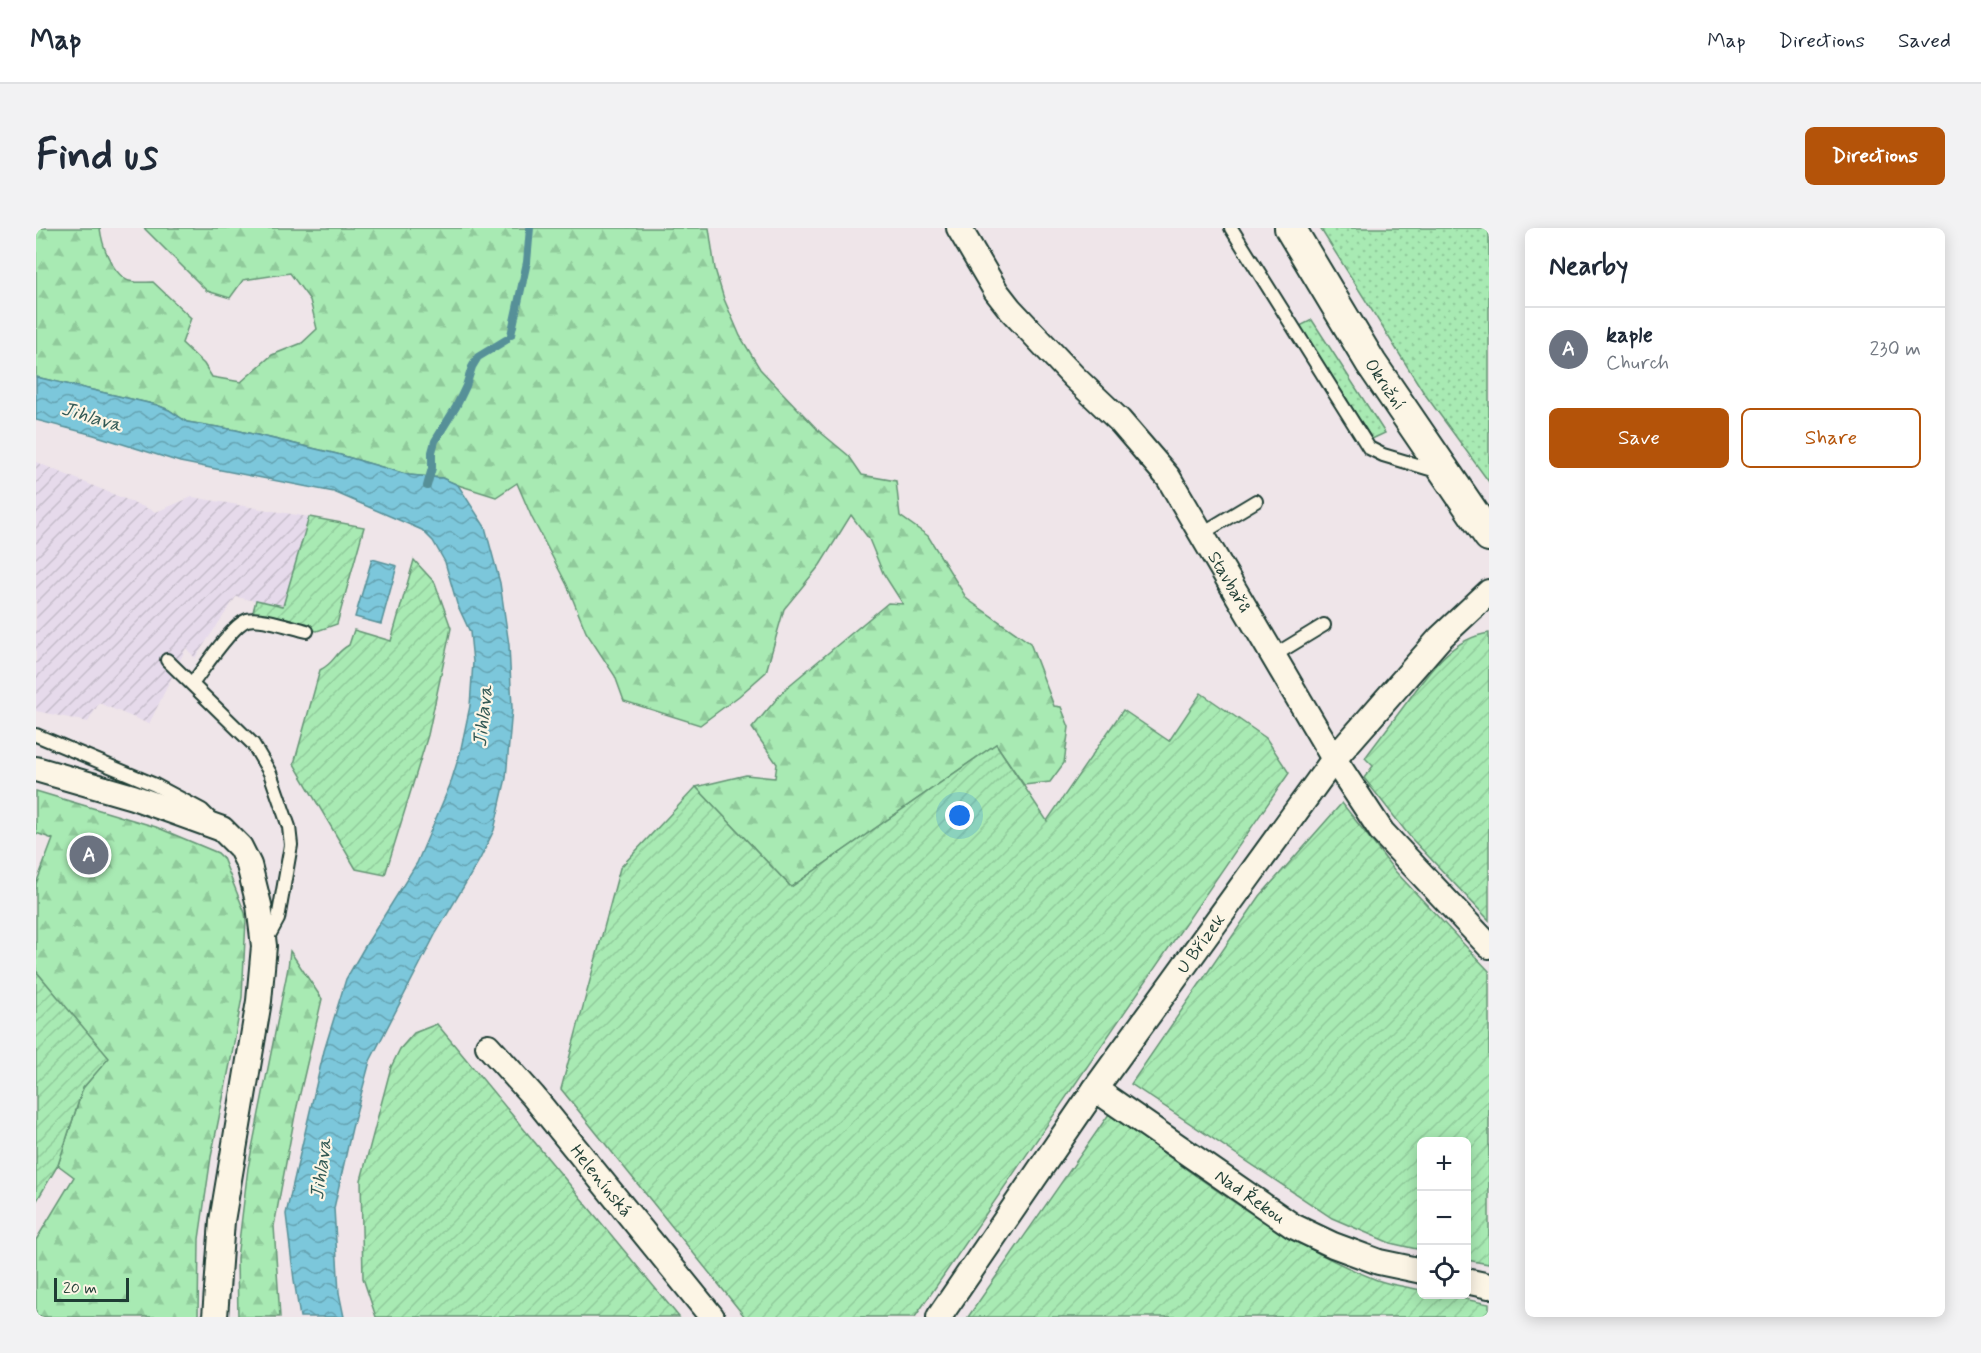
<!DOCTYPE html>
<html lang="en">
<head>
<meta charset="utf-8">
<style>
	:root { --surface:#fff; --page:#f2f2f3; --text:#1f2937; --muted:#747a83; --line:#e0e1e3; --accent:#b45309 }
	body { margin:0; font-family:Mynerve,sans-serif; background:var(--page); color:var(--text) }
	.controls { position:absolute; right:18px; bottom:18px; display:grid; overflow:hidden; border-radius:9px; box-shadow:0 3px 15px #0003 }
	.controls button { width:54px; height:54px; display:grid; place-items:center; padding:0; border:0; border-bottom:2px solid var(--line); background:var(--surface); color:var(--text); font:30px sans-serif }
	.scale { position:absolute; left:18px; bottom:15px; width:75px; box-sizing:border-box; padding-left:6px; border:3px solid #1f3d34; border-top:0; font-size:16px; line-height:21px; white-space:nowrap; color:#1f3d34; -webkit-text-stroke:4px #fcf5e5; paint-order:stroke }
	.you { position:absolute; left:924px; top:588px; width:21px; height:21px; margin:-15px; border:4px solid #fff; border-radius:50%; background:#1a73e8; box-shadow:0 0 0 9px #1a73e833 }
	.badge { display:grid; place-items:center; width:39px; height:39px; border-radius:50%; background:var(--accent); color:#fff; font-size:20px; font-weight:700 }
	.pin { position:absolute; translate:-50% -50%; border:3px solid #fff; box-shadow:0 2px 6px #0006 }
	.list { margin:0; padding:0; list-style:none }
	h2 { display:flex; justify-content:space-between; align-items:center; height:78px; margin:0; padding:0 24px; font-size:26px }
	h2 small { font-size:20px; font-weight:400; color:var(--muted) }
	.list li { display:grid; grid-template-columns:39px 1fr auto; gap:18px; align-items:center; box-sizing:border-box; height:84px; padding:0 24px; border-top:2px solid var(--line) }
	.list b { display:block; font-size:22px; white-space:nowrap }
	.list p { margin:0; font-size:20px; white-space:nowrap; color:var(--muted) }
	.list em { font-size:20px; font-style:normal; color:var(--muted) }
	.actions { display:flex; gap:12px; padding:18px 24px }
	.actions a { flex:1; padding:14px 0; border:2px solid var(--accent); border-radius:9px; text-align:center; font-size:21px; color:var(--accent) }
	.actions .main { background:var(--accent); color:#fff }
	.icon { flex:none; width:33px; height:33px; fill:none; stroke:currentColor; stroke-width:2; stroke-linecap:round; stroke-linejoin:round }
	.map { position:relative; flex:none; width:1453px; height:1089px; overflow:hidden; border-radius:9px }
	header { display:flex; align-items:center; gap:36px; box-sizing:border-box; height:84px; padding:0 30px; background:var(--surface); border-bottom:2px solid var(--line) }
	header strong { font-size:28px }
	nav { display:flex; gap:33px; margin-inline-start:auto; font-size:21px }
	.intro { display:flex; align-items:center; justify-content:space-between; box-sizing:border-box; height:144px; padding:0 36px }
	h1 { margin:0; font-size:42px }
	.button { padding:15px 27px; border-radius:9px; background:var(--accent); color:#fff; font-size:21px; font-weight:700 }
	main { display:flex; gap:36px; padding:0 36px }
	aside { flex:1; background:var(--surface); border-radius:9px; box-shadow:0 3px 15px #0003 }
	.map>svg:first-child { display:block }
	.industrial { fill:url(#industrial-furrows) }
	.grass { fill:url(#grass-dots); stroke:#649474; stroke-width:1.5 }
	.forest { fill:url(#forest-firs); stroke:#649474; stroke-width:1.5 }
	.garden { fill:url(#garden-furrows); stroke:#649474; stroke-width:1.5 }
	.water { fill:url(#water-waves); stroke:#579098; stroke-width:1.5 }
	.lines { fill:none; stroke-linecap:round; stroke-linejoin:round }
	.stream { stroke:#579098; stroke-width:8 }
	.service-casing { stroke:#1f3d34; stroke-width:16 }
	.minor-casing { stroke:#1f3d34; stroke-width:28 }
	.tertiary-casing { stroke:#1f3d34; stroke-width:34 }
	.service { stroke:#fcf5e5; stroke-width:12 }
	.minor { stroke:#fcf5e5; stroke-width:24 }
	.tertiary { stroke:#fcf5e5; stroke-width:30 }
	.labels { text-anchor:middle; stroke-width:4.5; stroke-linejoin:round; paint-order:stroke }
	.street-label { font-size:18px; fill:#1f3d34; stroke:#fcf5e5 }
	.water-label { font-size:20px; font-style:italic; fill:#325955; stroke:#fcf5e5 }
</style>
</head>
<body>
<header>
<strong>Map</strong>
<nav><a>Map</a><a>Directions</a><a>Saved</a></nav>
</header>
<div class="intro"><h1>Find us</h1><a class="button">Directions</a></div>
<main>
<div class="map">
<svg width="1453" height="1089" viewBox="0 0 1453 1089">
	<defs>
		<pattern id="industrial-furrows" width="10" height="10" patternUnits="userSpaceOnUse" patternTransform="scale(1.5)"><rect width="10" height="10" fill="#e6daeb"/><path d="M-1 1l2-2M0 10L10 0M9 11l2-2" fill="none" stroke="#c5bcca"/></pattern>
		<pattern id="grass-dots" width="8" height="8" patternUnits="userSpaceOnUse" patternTransform="scale(1.5)"><rect width="8" height="8" fill="#a8eab3"/><path d="M2 2h.1M6 6h.1" fill="none" stroke="#90ca9b" stroke-width="1.8" stroke-linecap="round"/></pattern>
		<pattern id="forest-firs" width="22" height="20" patternUnits="userSpaceOnUse" patternTransform="scale(1.5)"><rect width="22" height="20" fill="#a8eab3"/><path d="M5 1l3.5 6h-7zM16 11l3.5 6h-7z" fill="#90ca9b"/></pattern>
		<pattern id="garden-furrows" width="10" height="10" patternUnits="userSpaceOnUse" patternTransform="scale(1.5)"><rect width="10" height="10" fill="#a8eab3"/><path d="M-1 1l2-2M0 10L10 0M9 11l2-2" fill="none" stroke="#90ca9b"/></pattern>
		<pattern id="water-waves" width="16" height="10" patternUnits="userSpaceOnUse" patternTransform="scale(1.5)"><rect width="16" height="10" fill="#7cc7db"/><path d="M0 5q4-4 8 0t8 0" fill="none" stroke="#65a3b2"/></pattern>
	</defs>
	<rect width="100%" height="100%" fill="#efe5e9"/>
	<filter id="ink" filterUnits="userSpaceOnUse"><feTurbulence type="fractalNoise" baseFrequency=".0167" numOctaves="2"/><feDisplacementMap in="SourceGraphic" scale="12" xChannelSelector="R" yChannelSelector="G"/><feConvolveMatrix kernelMatrix="1 2 1 2 8 2 1 2 1" color-interpolation-filters="sRGB"/></filter>
	<g filter="url(#ink)">
		<path class="industrial" d="M0,234l120,50 36,-15 117,20 -26,89 -47,-9 -41,61 -9,-10 -37,76 -50,-21 -11,19 -52,-11z"/>
		<path class="grass" d="M1284,0h169v254l-65,-89z
			M1276,92l73,113 -13,6 -72,-113z"/>
		<path class="forest" d="M0,0h64c2,17 10,40 25,51 7,5 19,3 28,3l38,36 -9,25 22,21 8,13 29,5 31,-27 30,-12 15,-14 -7,-29 -20,-27 -47,7 -13,18 -23,-7 -63,-63h565l6,41 9,30 16,37 20,33 59,62 30,25 13,19 34,6 4,35 28,20 39,63 63,44 24,63 7,1 8,20 -5,36 -14,19 -26,3 -28,-41 -205,143 -95,-100 50,-12 29,3 2,-14 -25,-36 34,-40 102,-85 15,1 -20,-31 -14,-34 -18,-24 -31,50 -36,44 -18,63 -27,24 -39,29 -76,-24 -9,-25 -29,-44 -19,-47 -35,-67 -15,-35 -21,14 -38,-12 -16,-7 -33,-3 -72,-21 -101,-24 -49,-8 -18,-12 -12,-5 -121,-28z
			M0,563l120,36 62,26 5,5 22,55 1,7 -4,77 -10,57 -21,103 -12,82 -1,78h-162v-77l38,-63 -16,-12 25,-77 25,-30 -72,-87v-87l17,-45 -17,-6z
			M254,723l32,48 -27,116 -21,111 6,91h-42l-1,-59 11,-90 40,-200z"/>
		<path class="garden" d="M273,289l55,10 -27,97 -20,7 -65,-15 4,-16 27,6z
			M378,332l21,23 16,45 -23,107 -43,140 -29,-6 -62,-105 26,-94c16,-8 13,-16 29,-25l5,-15 37,11z
			M1453,405v287l-78,-82 -47,-60 9,-12 -8,-8c14,-19 28,-37 42,-56 22,-30 43,-63 82,-69z
			M1165,465l65,45 23,35 -374,544h-170l-184,-228 59,-221 76,-81 95,100 205,-143 51,77 76,-111 46,31z
			M1306,575l53,68 94,100v293l-22,-4 -1,-118h-44l-1,108 -31,-7 -58,-25 -201,-134 129,-188z
			M0,743l73,87 -26,30 -25,77 -22,37z
			M401,796l242,293h-303l-13,-39 -2,-98 30,-113 9,-18 14,-16z
			M1073,886c86,60 170,128 268,166 14,5 30,7 44,10l1,4 22,1 45,9v13h-521z"/>
		<path class="water" d="M0,149l121,28 12,5 18,12 49,8 101,24 72,21 33,3 16,7 27,42 15,56 9,62 3,63 -6,70 -12,52 -14,29 -44,74 -66,128 -18,67 -18,80 5,85 5,24h-44l-6,-37 -8,-66 38,-163 22,-72 18,-31 53,-85 33,-78 10,-32 10,-47 3,-44 -3,-30 -13,-28 -12,-42 -12,-21 -11,-11 -88,-38 -154,-30 -86,-27 -58,-15z
			M336,331l25,7 -16,58 -26,-7z"/>
		<g class="lines">
			<path class="stream" d="M475,107l16,-73 3,-34
				M391,258l5,-18v-16l3,-11 21,-34 10,-21 6,-19 6,-10 28,-17"/>
			<g class="service-casing">
				<path id="service" d="M1195,0l138,220 14,7 57,17
					M1165,306l55,-33
					M1237,428l51,-31
					M131,432l86,84 17,29 19,54 2,18 -13,74 -11,20
					M156,456c11,-14 39,-58 55,-64 13,-4 46,8 60,11
					M0,507l119,50 47,25 8,8"/>
			</g>
			<g class="minor-casing">
				<g id="minor">
					<path id="s1" d="M923,0l37,63 14,18 64,68 45,43 49,57 166,282 48,73 107,114"/>
					<path d="M0,541l97,28 89,32 18,18 9,18 10,40 5,41 -5,55 -37,220 -7,96"/>
					<path id="s2" d="M452,818l45,50 179,221"/>
					<path id="s3" d="M1059,861l198,137 40,19 46,17 43,9"/>
					<path d="M1430,1053l23,5"/>
					<path id="s4" d="M903,1089l156,-228 239,-330 106,-121 49,-46"/>
				</g>
			</g>
			<g class="tertiary-casing">
				<g id="tertiary">
					<path id="s5" d="M1254,0l81,135 118,173"/>
				</g>
			</g>
			<use href="#service" class="service"/>
			<use href="#minor" class="minor"/>
			<use href="#tertiary" class="tertiary"/>
		</g>
	</g>
	<g class="labels">
		<g class="street-label">
			<text dy="6" stroke="none"><textPath href="#s5" startOffset="183">Okružní</textPath></text>
			<text dy="6" stroke="none"><textPath href="#s1" startOffset="448">Stavbařů</textPath></text>
			<text dy="6" stroke="none"><textPath href="#s4" startOffset="456">U Břízek</textPath></text>
			<text dy="6" stroke="none"><textPath href="#s2" startOffset="176">Helenínská</textPath></text>
			<text dy="6" stroke="none"><textPath href="#s3" startOffset="189">Nad Řekou</textPath></text>
		</g>
		<g class="water-label">
			<text transform="translate(56 188) rotate(17)" y="7">Jihlava</text>
			<text transform="translate(446 488) rotate(-84)" y="7">Jihlava</text>
			<text transform="translate(284 941) rotate(-82)" y="7">Jihlava</text>
		</g>
	</g>
</svg>
<div class="controls">
<button>+</button>
<button>−</button>
<button><svg class="icon" aria-label="locate" viewBox="0 0 24 24"><circle cx="12" cy="12" r="6"/><path d="M12 2v4M12 18v4M2 12h4M18 12h4"/></svg></button>
</div>
<div class="scale">20 m</div>
<div class="you"></div>
<div class="pin badge" style="left:53px;top:627px;background:#6b7280">A</div>
</div>
<aside>
<h2>Nearby<small></small></h2>
<ul class="list">
<li><span class="badge" style="background:#6b7280">A</span><div><b>kaple</b><p>Church</p></div><em>230 m</em></li>
</ul>
<div class="actions"><a class="main">Save</a><a>Share</a></div>
</aside>
</main>
</body>
</html>
